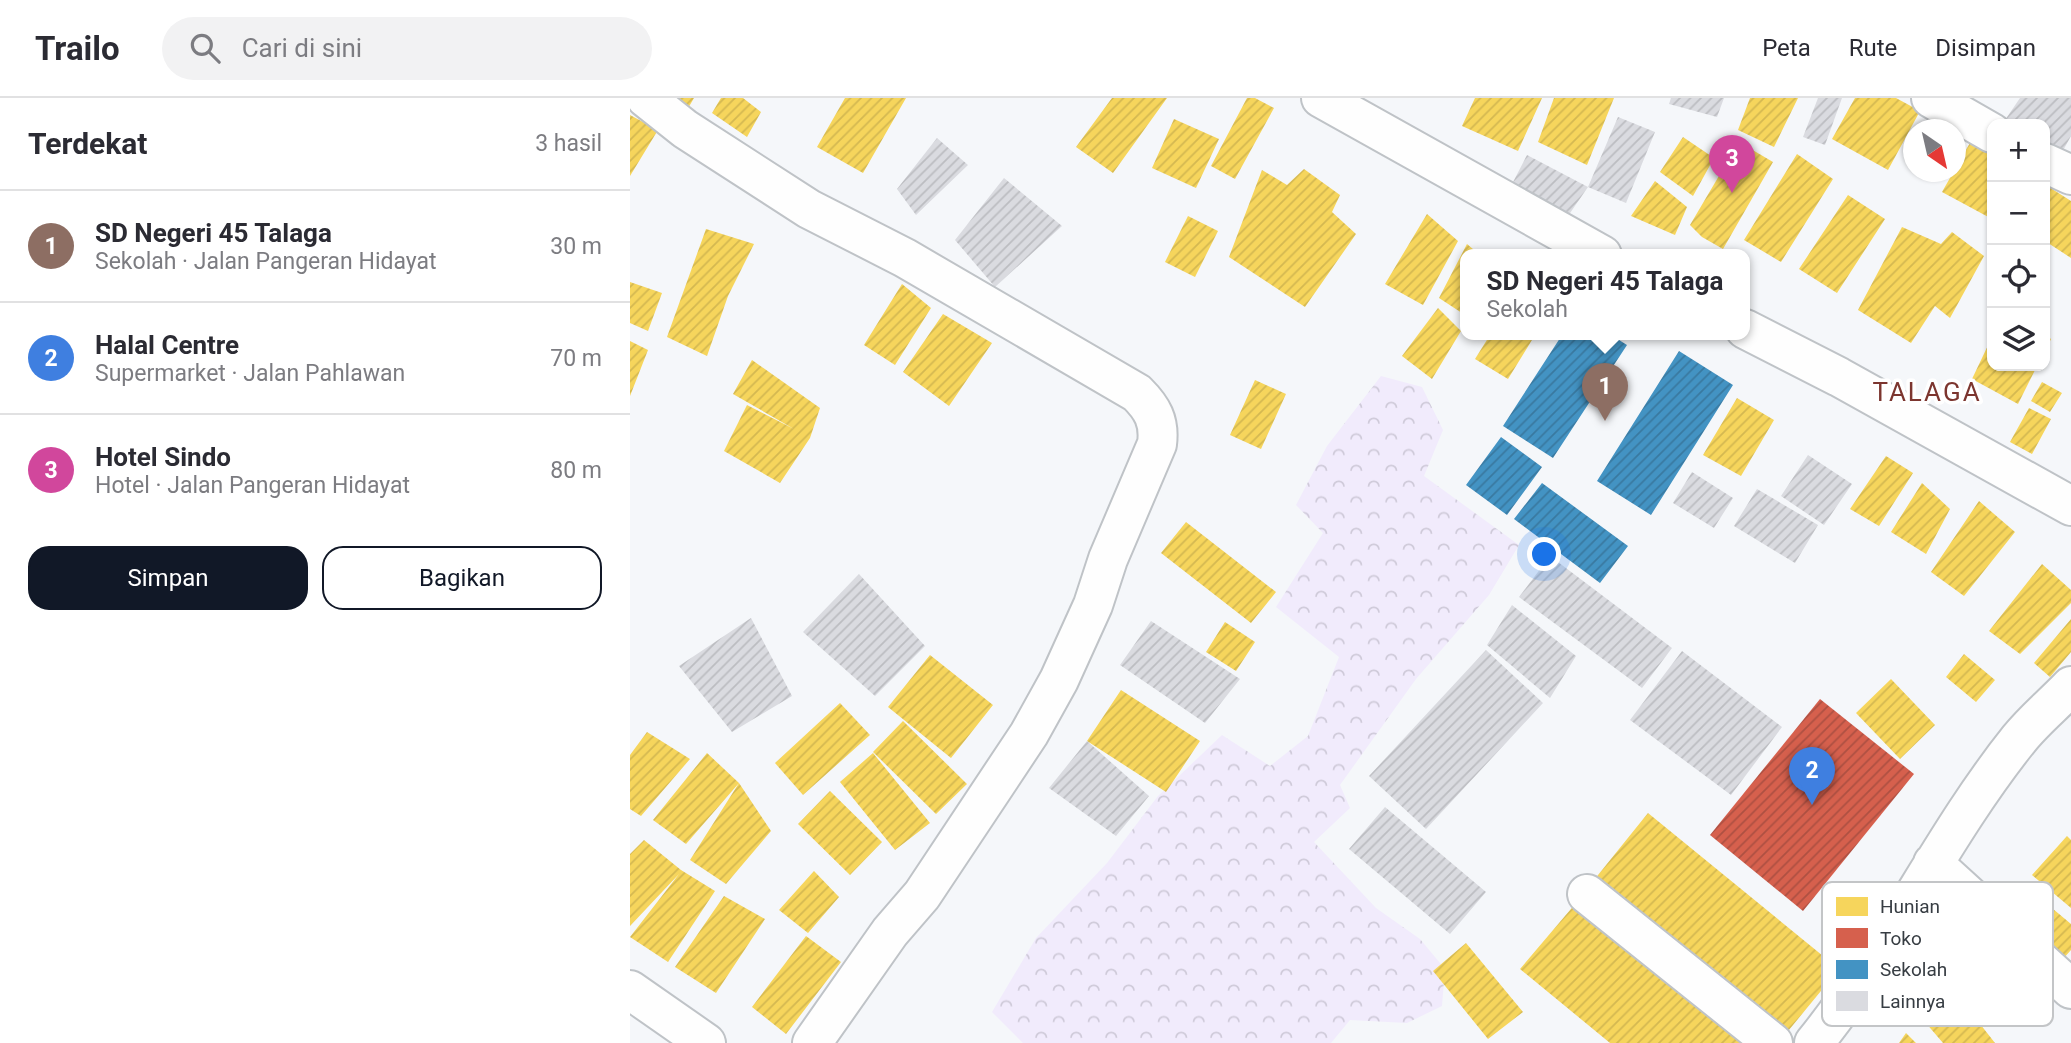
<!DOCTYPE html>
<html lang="id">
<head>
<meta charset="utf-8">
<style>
	:root { --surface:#fff; --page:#f2f2f3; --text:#2b2b33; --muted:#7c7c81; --line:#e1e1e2; --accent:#111827 }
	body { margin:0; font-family:Roboto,sans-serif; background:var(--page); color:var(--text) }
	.controls { position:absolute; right:21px; top:21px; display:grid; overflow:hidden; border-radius:14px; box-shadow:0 2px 5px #0004 }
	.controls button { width:63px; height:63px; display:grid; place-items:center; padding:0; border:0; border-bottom:2px solid var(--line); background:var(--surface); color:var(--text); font:35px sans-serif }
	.compass { position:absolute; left:1273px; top:21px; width:63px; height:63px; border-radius:50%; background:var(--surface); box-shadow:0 2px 5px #0004; rotate:146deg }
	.you { position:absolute; left:915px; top:457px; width:24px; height:24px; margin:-18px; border:5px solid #fff; border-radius:50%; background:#1a73e8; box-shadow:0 0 0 10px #1a73e833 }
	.badge { display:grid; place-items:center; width:46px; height:46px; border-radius:50%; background:var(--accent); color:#fff; font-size:23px; font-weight:700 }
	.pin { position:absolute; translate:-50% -58px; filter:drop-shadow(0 2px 4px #0008) }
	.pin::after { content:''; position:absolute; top:37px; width:24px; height:21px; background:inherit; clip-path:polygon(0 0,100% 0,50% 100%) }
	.popup { position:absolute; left:830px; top:151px; width:290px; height:91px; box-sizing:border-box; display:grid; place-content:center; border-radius:14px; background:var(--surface); filter:drop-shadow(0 2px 5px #0005); font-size:23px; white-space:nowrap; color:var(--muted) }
	.popup b { font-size:26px; color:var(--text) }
	.popup::after { content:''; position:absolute; left:50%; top:100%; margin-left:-14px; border:14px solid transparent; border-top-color:var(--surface) }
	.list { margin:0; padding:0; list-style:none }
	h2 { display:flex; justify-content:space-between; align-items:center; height:91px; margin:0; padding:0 28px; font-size:30px }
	h2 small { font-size:23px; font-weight:400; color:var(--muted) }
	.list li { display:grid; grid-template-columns:46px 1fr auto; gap:21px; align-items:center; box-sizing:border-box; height:112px; padding:0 28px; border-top:2px solid var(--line) }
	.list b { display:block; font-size:26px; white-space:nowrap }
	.list p { margin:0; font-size:23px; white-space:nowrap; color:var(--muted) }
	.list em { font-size:23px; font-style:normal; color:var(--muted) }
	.actions { display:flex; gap:14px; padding:21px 28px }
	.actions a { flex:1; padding:16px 0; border:2px solid var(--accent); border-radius:21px; text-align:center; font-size:24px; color:var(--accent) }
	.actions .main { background:var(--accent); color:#fff }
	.icon { flex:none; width:38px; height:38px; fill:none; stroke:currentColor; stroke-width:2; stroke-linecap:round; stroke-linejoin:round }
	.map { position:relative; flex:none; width:1441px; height:945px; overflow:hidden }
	header { display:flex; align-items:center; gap:42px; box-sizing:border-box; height:98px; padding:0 35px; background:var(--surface); border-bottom:2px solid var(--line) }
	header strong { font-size:33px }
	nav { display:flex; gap:38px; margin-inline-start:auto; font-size:24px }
	.search { width:490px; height:63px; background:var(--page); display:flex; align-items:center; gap:18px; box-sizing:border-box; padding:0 24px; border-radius:38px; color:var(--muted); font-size:26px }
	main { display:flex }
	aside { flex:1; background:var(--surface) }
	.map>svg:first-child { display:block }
	.forest { fill:url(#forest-crowns) }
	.homes { fill:url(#homes-hatch) }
	.shops { fill:url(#shops-hatch) }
	.schools { fill:url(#schools-hatch) }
	.building { fill:url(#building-hatch) }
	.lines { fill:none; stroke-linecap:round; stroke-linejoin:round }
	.street-casing { stroke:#bfc3c7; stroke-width:42 }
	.street { stroke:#fefefe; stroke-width:38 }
	.labels { text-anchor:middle; stroke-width:7; stroke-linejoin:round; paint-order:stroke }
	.quarter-label { font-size:26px; letter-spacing:2px; fill:#7c352f; stroke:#fff }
	.key { fill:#fff; stroke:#c3c5c7; stroke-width:2 }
	.key-label { font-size:19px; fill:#373d43 }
</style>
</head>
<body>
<header>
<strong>Trailo</strong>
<div class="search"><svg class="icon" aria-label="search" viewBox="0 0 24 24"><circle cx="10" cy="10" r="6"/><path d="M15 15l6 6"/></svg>Cari di sini</div>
<nav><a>Peta</a><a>Rute</a><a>Disimpan</a></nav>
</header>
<main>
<aside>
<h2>Terdekat<small>3 hasil</small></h2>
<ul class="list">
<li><span class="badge" style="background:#8d6e63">1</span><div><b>SD Negeri 45 Talaga</b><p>Sekolah · Jalan Pangeran Hidayat</p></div><em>30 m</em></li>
<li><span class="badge" style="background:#3f7fe0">2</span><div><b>Halal Centre</b><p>Supermarket · Jalan Pahlawan</p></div><em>70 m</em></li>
<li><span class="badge" style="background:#d1479c">3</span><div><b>Hotel Sindo</b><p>Hotel · Jalan Pangeran Hidayat</p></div><em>80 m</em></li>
</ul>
<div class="actions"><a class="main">Simpan</a><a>Bagikan</a></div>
</aside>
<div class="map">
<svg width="1441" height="945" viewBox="0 0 1441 945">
	<defs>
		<pattern id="forest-crowns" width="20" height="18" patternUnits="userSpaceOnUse" patternTransform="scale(1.75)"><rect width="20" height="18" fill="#f1ebfc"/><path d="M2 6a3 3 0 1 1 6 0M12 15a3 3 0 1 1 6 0" fill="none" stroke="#cfcad9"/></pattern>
		<pattern id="homes-hatch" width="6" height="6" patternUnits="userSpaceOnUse" patternTransform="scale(1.75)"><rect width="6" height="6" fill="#f6d55c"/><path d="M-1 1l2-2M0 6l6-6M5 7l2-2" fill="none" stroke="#d4b851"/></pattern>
		<pattern id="shops-hatch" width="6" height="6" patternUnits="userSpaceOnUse" patternTransform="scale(1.75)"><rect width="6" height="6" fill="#d6604d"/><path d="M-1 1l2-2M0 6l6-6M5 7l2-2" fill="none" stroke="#ae5042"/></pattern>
		<pattern id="schools-hatch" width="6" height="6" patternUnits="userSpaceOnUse" patternTransform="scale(1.75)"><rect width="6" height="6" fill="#4393c3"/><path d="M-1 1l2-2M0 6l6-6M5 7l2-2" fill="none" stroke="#3979a0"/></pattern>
		<pattern id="building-hatch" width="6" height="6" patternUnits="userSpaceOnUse" patternTransform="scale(1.75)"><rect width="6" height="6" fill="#dadbe0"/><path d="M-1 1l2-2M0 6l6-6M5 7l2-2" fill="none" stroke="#bcbdc1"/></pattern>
	</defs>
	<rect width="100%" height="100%" fill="#f5f7fa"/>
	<path class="forest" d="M751,278l41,11 21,43 -19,46 95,69 -30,50 -73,84 -76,106 10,23 -36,34 62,66 44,31 25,30 -3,37 -35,17 -57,-3 -19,23h-308l-31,-31 44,-74 71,-75 51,-67 64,-61 48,31 38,-30 31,-79 -63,-50 47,-74 -27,-28 31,-59z"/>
	<path class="homes" d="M39,0h25l-7,12z
		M91,0h22l18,14 -14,25 -35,-24z
		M215,0h61l-43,75 -46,-26z
		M482,0h55l-54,75 -37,-26z
		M617,0h8l19,10 -39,71 -24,-13z
		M845,0h67l-24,53 -56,-25z
		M924,0h60l-27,67 -49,-23z
		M1120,0h48l-24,49 -36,-17z
		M1225,0h41l24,13 -32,59 -56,-31z
		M0,17l28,15 -28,46z
		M544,21l45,20 -23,49 -44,-20z
		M1345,36l17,9v76l-50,-27z
		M1053,39l31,21 -21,38 -33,-24z
		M1109,44l34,20 -50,87 -21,-12 -12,-12z
		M1167,56l36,25 -52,83 -37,-22z
		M674,71l36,26 -8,17 24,22 -51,73 -76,-50 33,-87 25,15z
		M1025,83l32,26 -12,28 -44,-19z
		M1419,89l22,14v57l-26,-17v-49z
		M1218,97l37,24 -48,74 -38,-24z
		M797,116l31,27 -35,64 -38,-21z
		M558,118l30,15 -23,46 -30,-15z
		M1272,129l39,17 11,-12 32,24 -34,62 -15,-12 -24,37 -53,-33z
		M76,131l48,15 -26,52 -21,60 -40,-19z
		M837,146l13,11h-15v60l-26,-17z
		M0,184l32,11 -14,38 -18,-8z
		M272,186l29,24 -36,57 -31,-20z
		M808,210l23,23 -29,48 -30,-23z
		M313,216l49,29 -43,63 -46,-34z
		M860,237h45l-27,44 -33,-20z
		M1415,237l6,4 -6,13z
		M1362,239v29h45l-19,38 -46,-25z
		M0,243l18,9 -18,46z
		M122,262l68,48 -10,30 -30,45 -56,-32 23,-46 47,24 -61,-35z
		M625,282l31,14 -25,55 -31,-14z
		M1412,284l20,11 -12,19 -19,-11z
		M1107,300l37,22 -33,56 -38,-21z
		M1399,310l22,11 -19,35 -22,-12z
		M1256,358l27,17 -34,53 -29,-17z
		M1292,385l28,26 -24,45 -35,-22z
		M1349,403l36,31 -51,64 -33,-24z
		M556,424l90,70 -25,31 -90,-70z
		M1412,466l29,26v13l-51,51 -31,-23z
		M1441,521v33l-21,25 -16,-14z
		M595,524l30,20 -19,29 -30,-19z
		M1334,556l31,26 -19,22 -30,-25z
		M300,557l63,50 -42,53 -63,-51z
		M1261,581l44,46 -35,34 -44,-46z
		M491,592l79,51 -34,51 -79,-51z
		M210,605l30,32 -67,60 -28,-32z
		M273,623l64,63 -31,30 -63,-62z
		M17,634l43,27 -49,57 -11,-7v-54z
		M77,655l32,30 -53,61 -33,-24z
		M243,655l57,70 -35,27 -55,-68z
		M109,685l32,48 -45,53 -36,-24z
		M200,693l52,51 -32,33 -52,-51z
		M1018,715l191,156 -55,67 -190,-156z
		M1437,738l4,4v68l-39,-33z
		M14,742l37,30 34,21 -47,71 -38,-25 49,-63 -49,52v-72z
		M184,773l25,26 -31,36 -29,-23z
		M1404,795l37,31v26l-17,19 -49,-42z
		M94,798l41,23 -49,74 -41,-26z
		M946,805l170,140h-136l-90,-74z
		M176,838l35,26 -55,72 -34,-27z
		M836,845l57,69 -35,27 -55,-68z
		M1373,857l30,24 -29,34 -29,-24z
		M1325,894l40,51h-52l-18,-21z
		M1276,935l10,10h-17z"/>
	<path class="shops" d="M1190,601l94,75 -111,137 -93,-76z"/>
	<path class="schools" d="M932,237h49l16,10 -74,113 -50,-32z
		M1049,253l54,34 -82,130 -54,-34z
		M871,339l41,30 -35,48 -41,-30z
		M912,385l86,63 -28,37 -86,-64z"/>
	<path class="building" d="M1041,0h53l-7,19 -48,-13z
		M1188,0h24l-17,47 -22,-8z
		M1390,0h51v38l-11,20 -15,-9v-23l-42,-1z
		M988,19l37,15 -29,71 -38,-16 -20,29 -57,-30 16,-31 61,32z
		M307,40l31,27 -52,50 -19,-26z
		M374,80l58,48 -67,61 -40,-47z
		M1178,357l44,29 -28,41 -43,-29z
		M1062,374l41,26 -19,30 -41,-25z
		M1127,391l61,36 -23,38 -61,-37z
		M920,458l122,92 -30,40 -123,-91z
		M229,476l66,72 -50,50 -72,-64z
		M882,507l64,51 -26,42 -63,-53z
		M121,520l41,78 -60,36 -53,-66z
		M521,523l89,58 -35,44 -85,-58z
		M856,552l57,53 -117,126 -57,-53z
		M1052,553l100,76 -51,68 -101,-75z
		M457,643l62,55 -33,40 -67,-48z
		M755,709l101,85 -36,42 -101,-85z"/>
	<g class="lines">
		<g class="street-casing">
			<path id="street" d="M16,0l39,31 124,80 96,49 232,135c15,15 23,28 20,51l-49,115 -15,46 -34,75 -30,54 -107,161 -32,37 -78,111
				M691,0l281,157
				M1301,0l61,35
				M1415,65l26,12
				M1115,231l94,48 232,129
				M1303,765l138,126
				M957,796l186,149
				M0,892l76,53
				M1184,945c77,-95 128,-208 205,-304 15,-19 35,-35 52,-53"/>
		</g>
		<use href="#street" class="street"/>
	</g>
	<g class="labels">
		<g class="quarter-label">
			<text x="1297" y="303">TALAGA</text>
		</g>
	</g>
	<rect x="1192" y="784" width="231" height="144" rx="10" class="key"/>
	<rect x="1206" y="799" width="32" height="19" fill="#f6d55c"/>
	<rect x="1206" y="830" width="32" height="20" fill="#d6604d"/>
	<rect x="1206" y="862" width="32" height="19" fill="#4393c3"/>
	<rect x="1206" y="893" width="32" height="20" fill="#dadbe0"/>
	<g class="key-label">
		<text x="1250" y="815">Hunian</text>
		<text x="1250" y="847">Toko</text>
		<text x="1250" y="878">Sekolah</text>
		<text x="1250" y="910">Lainnya</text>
	</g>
</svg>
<div class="controls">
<button>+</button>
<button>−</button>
<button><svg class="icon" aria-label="locate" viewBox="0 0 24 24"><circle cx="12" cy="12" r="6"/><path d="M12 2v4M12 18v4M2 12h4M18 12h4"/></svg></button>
<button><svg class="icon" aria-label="layers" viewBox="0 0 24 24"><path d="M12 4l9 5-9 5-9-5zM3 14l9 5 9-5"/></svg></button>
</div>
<svg class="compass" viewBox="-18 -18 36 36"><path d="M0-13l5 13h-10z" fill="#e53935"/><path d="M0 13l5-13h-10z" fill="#7c7c81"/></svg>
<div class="you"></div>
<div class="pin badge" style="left:975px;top:323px;background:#8d6e63">1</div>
<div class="popup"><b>SD Negeri 45 Talaga</b>Sekolah</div>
<div class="pin badge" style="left:1182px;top:707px;background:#3f7fe0">2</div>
<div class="pin badge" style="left:1102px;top:95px;background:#d1479c">3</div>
</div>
</main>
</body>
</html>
